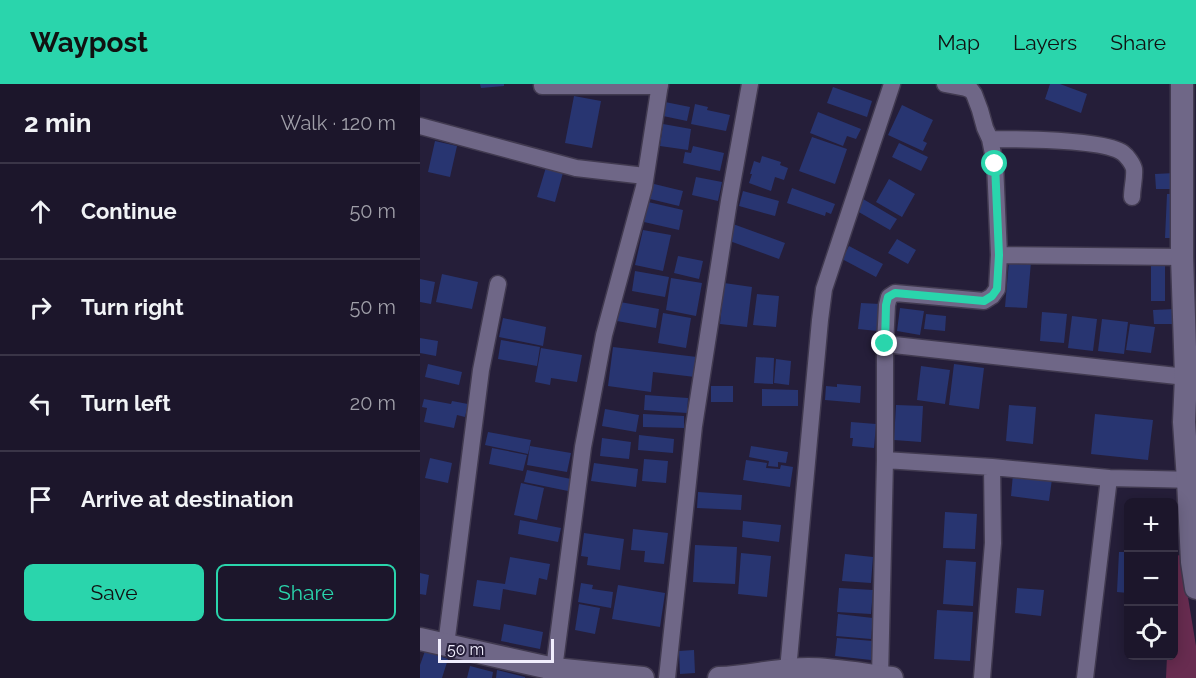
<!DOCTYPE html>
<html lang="en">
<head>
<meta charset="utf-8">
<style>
	:root { --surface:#1c162b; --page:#251f33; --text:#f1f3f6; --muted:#a09fa9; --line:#3a3547; --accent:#2ad5ac }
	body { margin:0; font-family:Raleway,sans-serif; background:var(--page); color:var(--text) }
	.controls { position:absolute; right:18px; bottom:18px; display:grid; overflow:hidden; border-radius:9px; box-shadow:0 3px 15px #0003 }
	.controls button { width:54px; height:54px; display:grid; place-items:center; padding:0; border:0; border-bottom:2px solid var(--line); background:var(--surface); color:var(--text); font:30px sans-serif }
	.scale { position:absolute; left:18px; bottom:15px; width:116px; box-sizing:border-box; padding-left:6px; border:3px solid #f1eefd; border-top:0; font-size:16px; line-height:21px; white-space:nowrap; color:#f1eefd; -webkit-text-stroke:4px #251e39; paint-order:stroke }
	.stop { position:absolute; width:18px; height:18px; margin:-14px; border:4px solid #2ad5ac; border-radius:50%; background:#fff }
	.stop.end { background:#2ad5ac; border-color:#fff; box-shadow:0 2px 6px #0008 }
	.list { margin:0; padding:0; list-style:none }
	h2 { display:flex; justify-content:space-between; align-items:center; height:78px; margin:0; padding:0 24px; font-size:26px }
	h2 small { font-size:20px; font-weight:400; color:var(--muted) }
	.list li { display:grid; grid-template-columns:39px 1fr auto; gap:18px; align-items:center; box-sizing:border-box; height:96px; padding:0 24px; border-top:2px solid var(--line) }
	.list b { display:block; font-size:22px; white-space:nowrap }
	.list em { font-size:20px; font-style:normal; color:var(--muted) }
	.actions { display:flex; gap:12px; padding:18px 24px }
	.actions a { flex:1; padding:14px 0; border:2px solid var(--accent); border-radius:9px; text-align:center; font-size:21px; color:var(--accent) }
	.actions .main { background:var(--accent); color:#111 }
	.icon { flex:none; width:33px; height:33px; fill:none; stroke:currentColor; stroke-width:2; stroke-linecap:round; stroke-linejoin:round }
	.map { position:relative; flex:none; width:776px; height:594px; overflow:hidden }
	header { display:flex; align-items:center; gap:36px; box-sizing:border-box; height:84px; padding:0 30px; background:var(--accent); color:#111 }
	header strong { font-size:28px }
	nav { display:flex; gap:33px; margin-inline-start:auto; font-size:21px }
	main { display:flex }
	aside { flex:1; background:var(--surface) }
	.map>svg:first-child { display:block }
	.green { fill:#682c50 }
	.building { fill:#283571 }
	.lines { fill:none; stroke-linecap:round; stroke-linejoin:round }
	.street-casing { stroke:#413a50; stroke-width:19 }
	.secondary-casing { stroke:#413a50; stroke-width:25 }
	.street { stroke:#6f6787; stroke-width:16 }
	.secondary { stroke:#6f6787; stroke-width:22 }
	.route { stroke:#2ad5ac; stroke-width:8 }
</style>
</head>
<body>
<header>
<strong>Waypost</strong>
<nav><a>Map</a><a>Layers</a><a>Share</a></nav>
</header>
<main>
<aside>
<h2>2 min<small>Walk · 120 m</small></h2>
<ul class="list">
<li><svg class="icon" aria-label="ahead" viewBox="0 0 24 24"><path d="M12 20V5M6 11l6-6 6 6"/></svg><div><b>Continue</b></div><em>50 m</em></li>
<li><svg class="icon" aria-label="right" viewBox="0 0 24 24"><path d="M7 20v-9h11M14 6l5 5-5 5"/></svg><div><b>Turn right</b></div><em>50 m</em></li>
<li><svg class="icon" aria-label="left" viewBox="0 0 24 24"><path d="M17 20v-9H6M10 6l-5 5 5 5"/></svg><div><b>Turn left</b></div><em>20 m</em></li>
<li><svg class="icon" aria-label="arrive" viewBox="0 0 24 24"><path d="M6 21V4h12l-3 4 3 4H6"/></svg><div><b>Arrive at destination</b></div></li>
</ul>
<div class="actions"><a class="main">Save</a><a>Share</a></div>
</aside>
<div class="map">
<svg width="776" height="594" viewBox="0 0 776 594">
	<rect width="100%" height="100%" fill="#251e39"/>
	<path class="green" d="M761,471l15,91v32h-30l1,-22h7v-100z"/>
	<path class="building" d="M60,0h24v2l-23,2z
		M630,0h10l27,10 -6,19 -36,-14z
		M413,3l39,14 -5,16 -40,-14z
		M154,12l27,5 -9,47 -27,-5z
		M245,18l25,5 -3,14 -24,-5z
		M275,20l13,3 -1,3 23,5 -4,16 -35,-7z
		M482,21l31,15 -10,21 4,2 -4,8 -35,-16z
		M398,28l43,17 -5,10 -9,-3 -4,10 -33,-13z
		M243,40l28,5 -3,21 -28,-4z
		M392,53l35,12 -12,35 -36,-13z
		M15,57l22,5 -7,31 -22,-5z
		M479,59l29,14 -7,14 -29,-14z
		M273,62l31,7 -4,18 -37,-8 2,-11 6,1z
		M342,72l19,6 -1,3 8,3 -4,12 -9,-3 -4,14 -22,-8 3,-9h-2l4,-13 6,2z
		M127,80l17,5 -9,33 -18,-5z
		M755,89l1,16h-20l-1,-15z
		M276,93l26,5 -4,19 -26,-6z
		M469,95l26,15 -13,23 -26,-15z
		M230,99l33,8 -4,15 -33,-8z
		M372,104l43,16 -4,10 -5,-2 -1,4 -38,-13z
		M323,107l36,10 -4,15 -36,-10z
		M747,110h7l-1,44h-8z
		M443,115l34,20 -7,11 -33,-19z
		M228,118l35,8 -4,20 -35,-8z
		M313,140l52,19 -6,16 -52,-19z
		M223,146l28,5 -8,36 -28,-6z
		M477,155l19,11 -8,14 -20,-11z
		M429,162l34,18 -7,13 -34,-18z
		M258,172l25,5 -4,18 -25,-6z
		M589,177l22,1 -4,46 -22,-1z
		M731,179h14v38h-14z
		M215,187l34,6 -4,20 -33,-6z
		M22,190l36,8 -6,27 -36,-7z
		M251,194l31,5 -6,33 -30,-6z
		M0,195l15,3 -4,22 -11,-2z
		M304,199l28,4 -5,40 -27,-3z
		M337,210l22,2 -3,31 -23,-2z
		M200,218l39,7 -3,19 -39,-7z
		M441,219l19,1 -3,27 -19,-2z
		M480,224l24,3 -4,24 -23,-4z
		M756,225v15h-22l-1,-14z
		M622,228l25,2 -3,29 -24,-2z
		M243,229l28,5 -5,30 -28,-5z
		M506,230l20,2 -1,15 -21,-2z
		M652,232l25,3 -4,32 -25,-3z
		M83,234l43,9 -3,19 -44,-9z
		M682,235l26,3 -4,32 -26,-3z
		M710,240l25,3 -4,26 -25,-3z
		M0,254l18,3 -2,15 -16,-3z
		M81,256l39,7 -3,19 -39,-7z
		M193,263l84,10 -2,20 -42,-5 -2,20 -43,-6z
		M121,264l41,7 -5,27 -26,-4 -1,7 -15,-3z
		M336,273l18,1 -1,26 -19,-1z
		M356,275l15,2 -2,24 -15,-2z
		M8,280l34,8 -3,13 -34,-8z
		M534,280l30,4 -5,41 -30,-4z
		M501,282l29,4 -5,34 -28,-4z
		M417,300l24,2 -1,17 -35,-3 1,-14 11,1z
		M291,302h22v16h-22z
		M342,305l36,1v16h-36z
		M225,311l43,3 -1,15 -43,-3z
		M4,315l27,5 1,-3 16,3 -3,13 -8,-2 -3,13 -30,-6 3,-14 -5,-1z
		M476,321l27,1 -2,36 -27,-2z
		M589,321l27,2 -3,37 -27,-3z
		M185,325l34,6 -3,17 -34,-6z
		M223,330l41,2v12l-41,-1z
		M675,330l58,6 -5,40 -57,-6z
		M431,338l25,2 -2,24 -22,-2 1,-8h-3z
		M68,348l43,8 -3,14 -43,-9z
		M219,351l35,4 -1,14 -35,-3z
		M182,354l29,4 -2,17 -29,-3z
		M110,362l41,7 -4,19 -40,-7z
		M331,362l37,6 -2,11 -8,-1v5l-10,-1 1,-5 -20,-4z
		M72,364l35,7 -4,16 -34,-7z
		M10,374l22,5 -4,20 -23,-5z
		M224,375l24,2 -2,22 -24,-2z
		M326,376l21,3 -1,5 14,1 1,-4 12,2 -3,20 -47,-7z
		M174,379l44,6 -2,18 -45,-6z
		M107,386l44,9 -3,12 -44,-9z
		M593,390l39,5 -3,22 -38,-5z
		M101,399l23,5 -7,32 -23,-5z
		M278,408l44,3 -1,15 -44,-2z
		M525,428l32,2 -2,35 -32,-1z
		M100,436l41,8 -3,14 -40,-8z
		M323,437l38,4 -2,17 -37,-5z
		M213,445l35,4 -4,31 -20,-2 1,-11 -14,-1z
		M164,449l40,6 -4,31 -33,-5 1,-8 -7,-1z
		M275,461l42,2 -2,37 -42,-2z
		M699,468h9v41l-11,-1z
		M321,469l30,3 -4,41 -29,-3z
		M425,470l28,3 -2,26 -29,-2z
		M90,473l40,7 -3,16 -8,-2 -3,17 -33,-6 -3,21 -27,-4 4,-26 28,4z
		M526,476l30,2 -3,44 -30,-2z
		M0,489l9,2 -3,20 -6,-1z
		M161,499l12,2 -1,4 21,3 -2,16 -33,-6z
		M198,501l47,8 -5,34 -48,-8z
		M419,504l34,2 -2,24 -34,-2z
		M597,504l27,2 -3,26 -26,-3z
		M159,520l21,4 -5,26 -20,-4z
		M517,526l36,2 -3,49 -36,-2z
		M418,530l35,4 -2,21 -35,-3z
		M84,540l39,8 -3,17 -39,-8z
		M417,554l36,3 -2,19 -36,-4z
		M274,566l1,23 -15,1 -1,-23z
		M5,567l23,8 -6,19h-22v-13z
		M50,582l23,6 -1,6h-25z
		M77,586l28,7v1h-29z"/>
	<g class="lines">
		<g class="street-casing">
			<path id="street" d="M122,2h118
				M0,42l156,42 69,8
				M570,55c26,0 115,0 133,14 4,3 10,11 11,16 1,8 -2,19 -2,28
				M579,171l183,2
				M465,260l301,33
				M465,376l107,7 117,11 87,2
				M26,561l35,-275 17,-86
				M368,586l32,-350 4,-31 68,-205
				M460,593l5,-217v-116l2,-39 2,-8 6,-4 89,8 8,-5 5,-7 2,-34 -4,-91 -5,-25 -5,-11 -5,-18 -6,-16 -3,-4 -5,-2 -21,-4
				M131,594l3,-9 29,-222 21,-112 40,-148 16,-103
				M247,594l27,-252 35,-225 21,-117
				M562,594l11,-135 -1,-76
				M665,594l24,-200"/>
		</g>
		<g class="secondary-casing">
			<path id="secondary" d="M762,0v173l4,120 -2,45 4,58 4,82 4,26
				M0,555l134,30 89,9
				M299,594c30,-1 59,-9 89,-9 27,0 57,6 84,9"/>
		</g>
		<use href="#street" class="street"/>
		<use href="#secondary" class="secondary"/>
	</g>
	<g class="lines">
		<path class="route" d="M465,260l1,-39 2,-8 7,-4 89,8 8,-5 5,-7 2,-34 -4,-91"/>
	</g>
</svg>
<div class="controls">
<button>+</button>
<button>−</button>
<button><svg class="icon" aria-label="locate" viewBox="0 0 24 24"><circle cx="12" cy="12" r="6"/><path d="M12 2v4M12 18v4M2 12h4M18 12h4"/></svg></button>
</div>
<div class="scale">50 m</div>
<div class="stop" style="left:575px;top:80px"></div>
<div class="stop end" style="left:465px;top:260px"></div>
</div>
</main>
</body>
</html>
